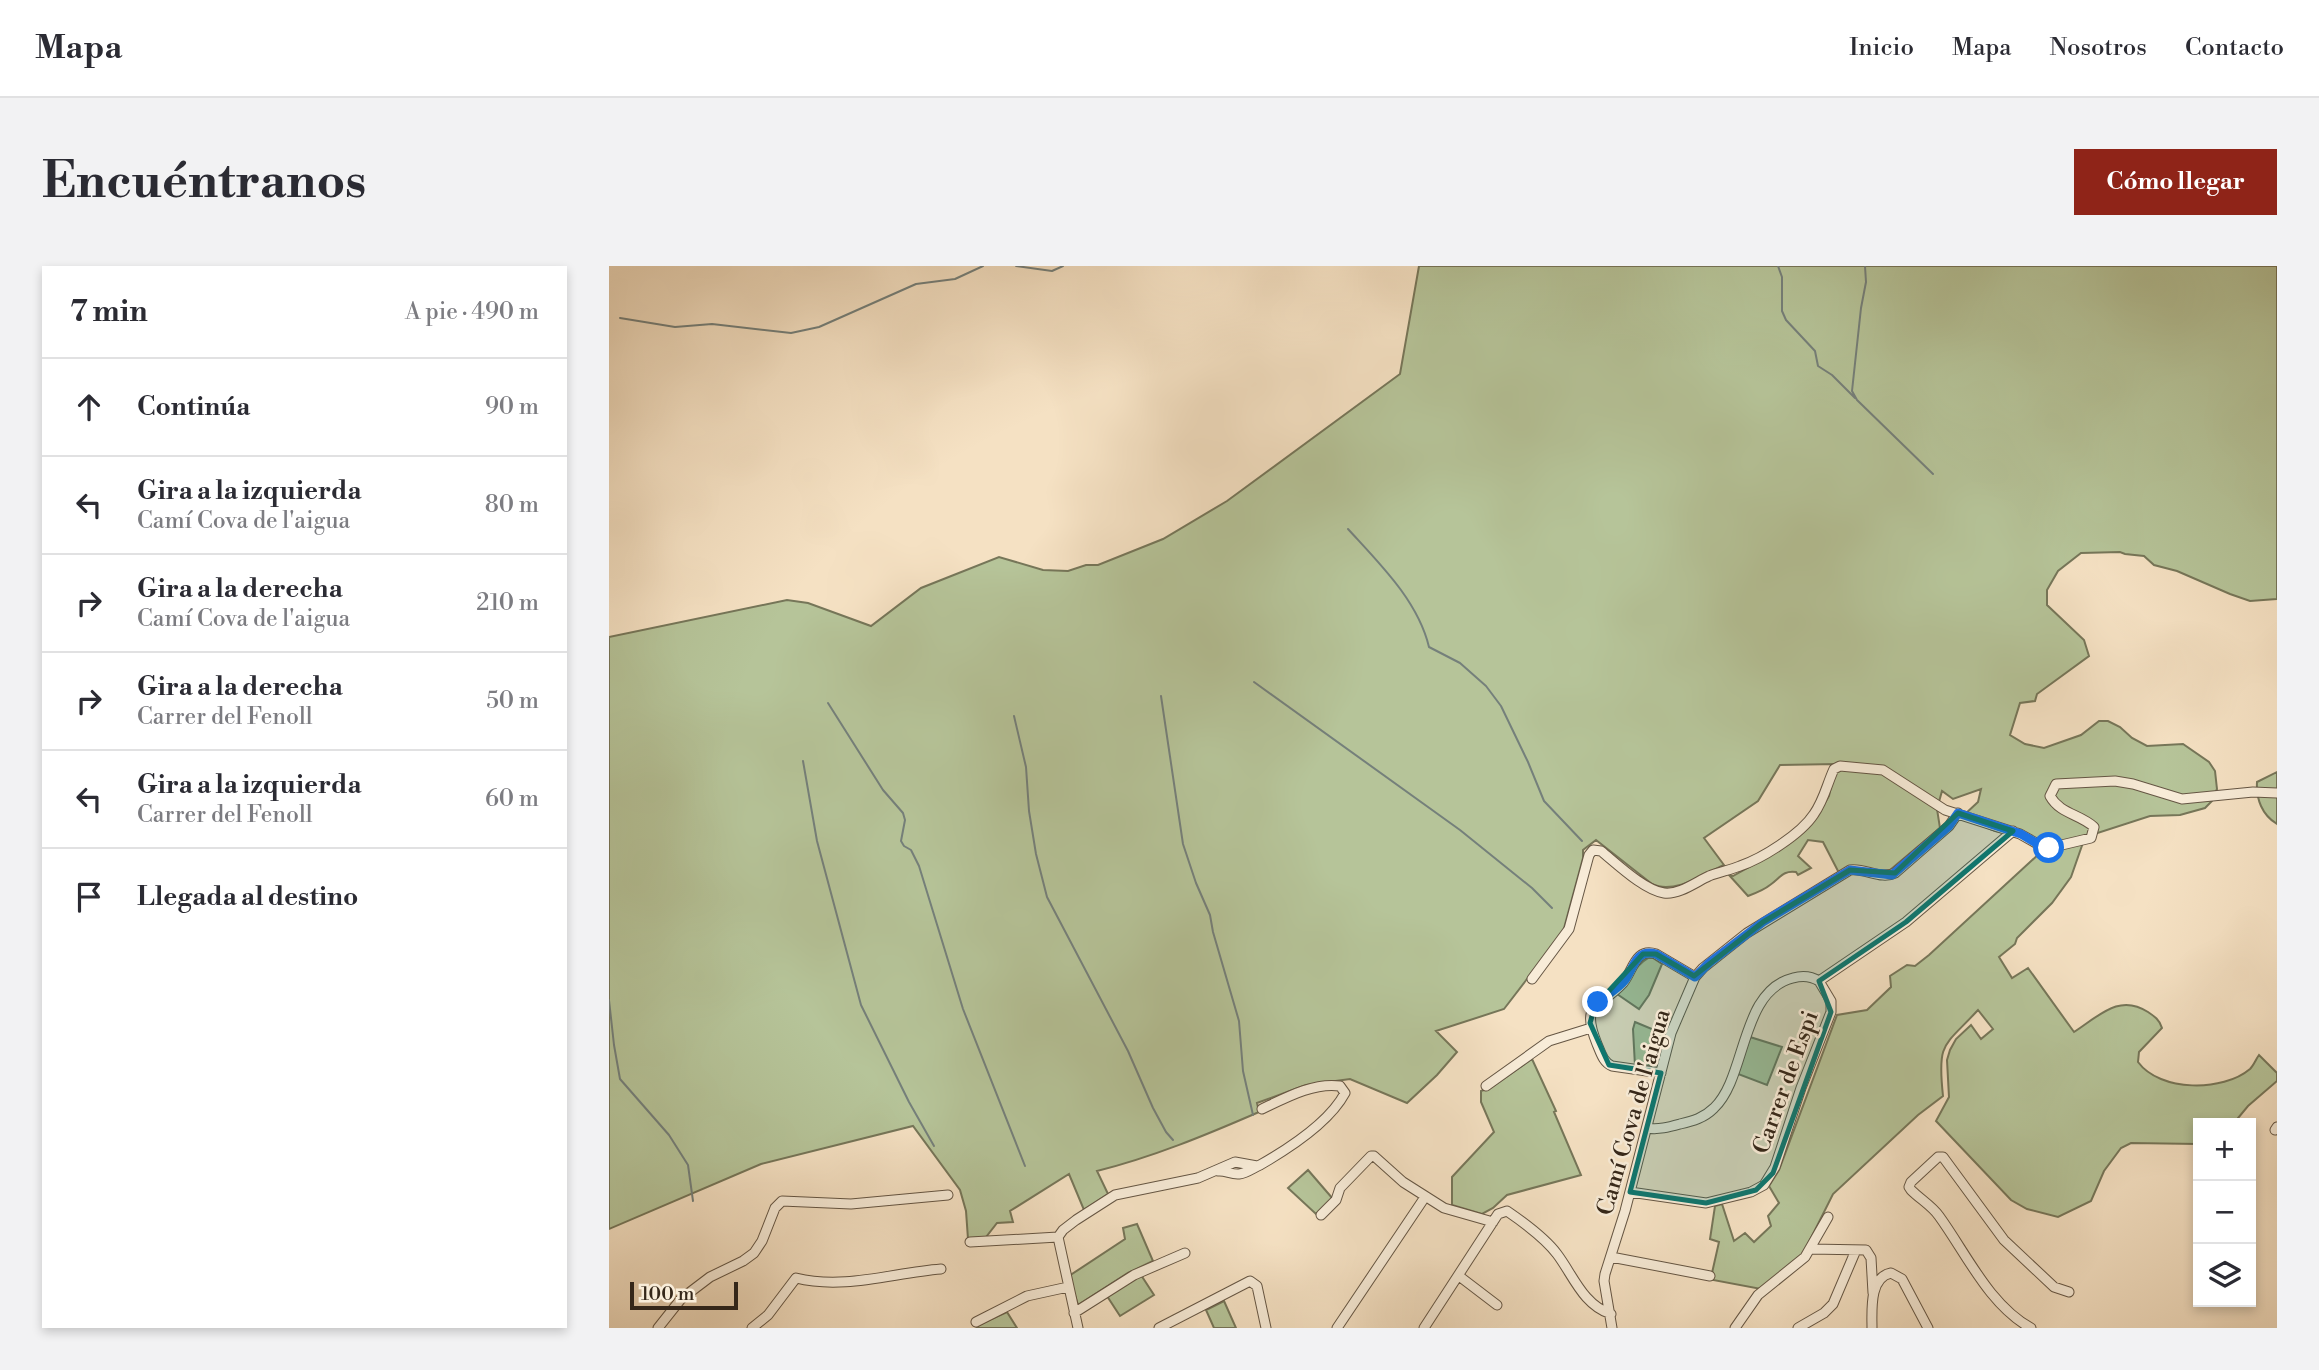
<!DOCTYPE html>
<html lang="es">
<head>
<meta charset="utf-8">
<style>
	:root { --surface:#fff; --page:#f2f2f3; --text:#2b2b33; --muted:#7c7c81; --line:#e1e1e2; --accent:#8f2418 }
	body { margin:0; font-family:"Libre Bodoni",serif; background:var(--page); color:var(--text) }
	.controls { position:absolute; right:21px; bottom:21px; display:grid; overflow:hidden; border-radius:0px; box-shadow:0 4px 10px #0003 }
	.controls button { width:63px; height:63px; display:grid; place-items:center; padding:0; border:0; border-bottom:2px solid var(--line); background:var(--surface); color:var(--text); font:35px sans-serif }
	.scale { position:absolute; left:21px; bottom:18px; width:108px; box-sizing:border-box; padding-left:7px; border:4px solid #352719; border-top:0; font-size:19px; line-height:24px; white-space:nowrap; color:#352719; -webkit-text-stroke:5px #f8ecd8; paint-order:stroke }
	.stop { position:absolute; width:21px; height:21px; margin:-16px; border:5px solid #1a73e8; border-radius:50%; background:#fff }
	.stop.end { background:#1a73e8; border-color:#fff; box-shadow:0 2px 7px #0008 }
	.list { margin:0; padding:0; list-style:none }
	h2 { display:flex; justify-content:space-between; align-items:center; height:91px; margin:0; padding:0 28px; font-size:30px }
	h2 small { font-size:23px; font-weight:400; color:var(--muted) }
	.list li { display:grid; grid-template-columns:46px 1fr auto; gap:21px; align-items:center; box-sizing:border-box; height:98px; padding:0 28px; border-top:2px solid var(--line) }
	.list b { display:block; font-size:26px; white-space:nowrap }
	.list p { margin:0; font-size:23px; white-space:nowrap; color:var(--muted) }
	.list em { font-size:23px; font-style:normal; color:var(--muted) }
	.icon { flex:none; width:38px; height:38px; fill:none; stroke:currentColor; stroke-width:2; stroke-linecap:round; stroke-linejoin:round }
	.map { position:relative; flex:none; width:1668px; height:1062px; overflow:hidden; border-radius:0px }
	header { display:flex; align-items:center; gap:42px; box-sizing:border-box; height:98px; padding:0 35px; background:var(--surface); border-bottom:2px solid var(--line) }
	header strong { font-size:33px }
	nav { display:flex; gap:38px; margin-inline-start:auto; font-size:24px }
	.intro { display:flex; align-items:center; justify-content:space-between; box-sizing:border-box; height:168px; padding:0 42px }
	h1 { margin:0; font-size:49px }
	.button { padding:18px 32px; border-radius:0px; background:var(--accent); color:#fff; font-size:24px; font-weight:700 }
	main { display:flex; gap:42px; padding:0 42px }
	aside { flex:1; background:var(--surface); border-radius:0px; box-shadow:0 4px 10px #0003 }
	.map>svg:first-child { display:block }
	.green { fill:#b6c499; stroke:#767659; stroke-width:2 }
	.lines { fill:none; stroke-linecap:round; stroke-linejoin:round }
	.stream { stroke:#75807b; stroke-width:2 }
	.minor-casing { stroke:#655644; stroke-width:11 }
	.minor { stroke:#f8ecd8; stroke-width:9 }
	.route { stroke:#1a73e8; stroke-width:9 }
	.marked { fill:#0f766e; fill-opacity:0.2; stroke:#0f766e; stroke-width:5; stroke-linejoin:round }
	.labels { text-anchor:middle; stroke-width:5; stroke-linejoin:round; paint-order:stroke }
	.street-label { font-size:23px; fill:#352719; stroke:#f8ecd8 }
</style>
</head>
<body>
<header>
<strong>Mapa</strong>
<nav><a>Inicio</a><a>Mapa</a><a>Nosotros</a><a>Contacto</a></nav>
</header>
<div class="intro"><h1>Encuéntranos</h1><a class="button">Cómo llegar</a></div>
<main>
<aside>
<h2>7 min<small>A pie · 490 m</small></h2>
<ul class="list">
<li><svg class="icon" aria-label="ahead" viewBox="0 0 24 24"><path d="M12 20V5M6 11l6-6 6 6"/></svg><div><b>Continúa</b></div><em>90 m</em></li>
<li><svg class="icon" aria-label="left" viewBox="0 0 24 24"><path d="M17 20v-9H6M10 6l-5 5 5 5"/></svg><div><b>Gira a la izquierda</b><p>Camí Cova de l'aigua</p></div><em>80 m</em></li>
<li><svg class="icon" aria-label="right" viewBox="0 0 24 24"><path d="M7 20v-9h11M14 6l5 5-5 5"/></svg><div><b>Gira a la derecha</b><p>Camí Cova de l'aigua</p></div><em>210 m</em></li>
<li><svg class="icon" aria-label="right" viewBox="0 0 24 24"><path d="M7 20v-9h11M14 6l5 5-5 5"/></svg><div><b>Gira a la derecha</b><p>Carrer del Fenoll</p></div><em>50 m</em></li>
<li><svg class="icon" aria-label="left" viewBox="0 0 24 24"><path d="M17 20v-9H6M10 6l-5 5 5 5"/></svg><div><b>Gira a la izquierda</b><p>Carrer del Fenoll</p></div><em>60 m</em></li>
<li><svg class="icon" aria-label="arrive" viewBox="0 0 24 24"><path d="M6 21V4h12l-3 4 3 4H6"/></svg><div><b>Llegada al destino</b></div></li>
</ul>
</aside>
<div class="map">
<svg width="1668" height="1062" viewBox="0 0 1668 1062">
	<rect width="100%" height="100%" fill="#f5e1c3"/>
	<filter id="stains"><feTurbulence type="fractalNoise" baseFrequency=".00286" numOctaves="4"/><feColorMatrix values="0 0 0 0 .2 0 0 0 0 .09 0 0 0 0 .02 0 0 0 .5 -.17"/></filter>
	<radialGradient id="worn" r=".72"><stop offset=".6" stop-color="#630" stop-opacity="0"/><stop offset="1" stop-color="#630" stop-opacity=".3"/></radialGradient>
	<path class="green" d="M810,0h858v333l-27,2 -20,-7 -53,-23 -23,-6 -10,-9 -19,-2 -5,-2 -39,1 -23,18 -11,19v15l37,35 5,16 -52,38 -2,7 -15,2 -10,32 15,9 19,4 37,-13 18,-14h9l12,6 12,11 15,8 36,-2 26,18 6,9 2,18 -5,12 -7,7 -25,7 -30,1 -65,21 -14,40 -19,26 -35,35 -2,6 -16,13 13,21 16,-10 46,64c25,-16 45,-39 74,-20 6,4 12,8 14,16l-23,24 -1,10c22,30 85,30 112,7 4,-4 6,-10 9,-14l18,18v8l-29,25 -14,17h-36v21l-67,-1 -10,5 -17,23 -13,30 -33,16 -31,-8 -16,-9 -75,-79 13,-24 -2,-37 3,-10 6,-11 15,-14 10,14 12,-10 -15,-19c-34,37 -41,31 -35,86l-25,19 -85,79 -30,60 -42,35 -48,-9 -1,-7 7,-31 -9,-3 5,-33 7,-2 12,37 11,-8 9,9 17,-16 -3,-10 11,-13 -10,-17 10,-16 58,-155 30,-5 24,-23 -1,-11 17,-11 8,1 14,-11 112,-103 -22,-16 -24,-5 -30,-12 -2,-3 15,-14 3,-13 -28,10 -11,-8 -5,18 3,19 -50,42 -51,3 -16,-31 -15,-2 -10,16 13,12 -13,7 -2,-3c-13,-2 -16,6 -26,13 -6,5 -14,8 -22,11l-19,-21 4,1 45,-25 42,-40 9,-15 7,-32 -56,1 -22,36 -54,37 20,27c-20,9 -50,30 -72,19l-56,-44 -13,10v8l-20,74 -59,77 -68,22 21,21 -20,23 -30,28 -57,-24 -44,6 -49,18 2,9c-53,23 -106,45 -162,59l11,23 -24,16 -15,-36 -59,37 3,11 -16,1 -11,14 -18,2 -2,-28 -6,-21 -47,-64 -152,38 -152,65v-592l178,-37 21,3 63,23 50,-38 78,-31 44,13 25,1 18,-6h12l65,-26 64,-38 173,-127z
		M1668,506v52c-15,-9 -21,-25 -20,-42z
		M1039,692h5l9,6 -13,31 -10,14 -22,-15c14,-11 16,-28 31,-36z
		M1026,756l29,12 -10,31 -19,1 -2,-37z
		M1141,771l32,10 -15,38 -29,-11z
		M923,793l24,52 -2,1 27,63 -74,20 -14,13 -11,6 -30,-9v-28l42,-45 -13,-30v-11l9,-3z
		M699,904l25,29 -17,15 -28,-26z
		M528,958l16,37 -25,12 -50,32 -9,-29 56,-37 -2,-11z
		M532,1009l13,20 -34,21 -13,-20z
		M615,1035l12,27h-22l-8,-18z
		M398,1046l10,16h-40l-1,-2z"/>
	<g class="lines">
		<path class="stream" d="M407,0l36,5 11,-5
			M1169,0l4,11v34l4,9 29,31 3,15 14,9 23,23
			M1256,0l1,16 -5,26 -9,83 5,9 76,74
			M11,52l55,9 37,-3 79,9 28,-6 97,-43 39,-5 28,-13
			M739,263c32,35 70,72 81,118l31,16 26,23 15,20 27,56 16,39 38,40
			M645,416l206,148 72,58 20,20
			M552,430l22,148 13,39 14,32 3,17 26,89 4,50 10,44
			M219,437l55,87 20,23 2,7 -4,21 3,5 7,4 8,16 44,143 62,157
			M405,450l12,51 3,44 7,43 11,43 81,154 25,57 13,24 7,8
			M194,495l14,80 44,164 48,97 25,44
			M0,734l5,45 6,34 49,56 19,30 5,36"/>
		<g class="minor-casing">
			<path id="minor" d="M923,713l37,-50 20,-74 4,-5 8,1c16,13 43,39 63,42 15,2 32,-11 45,-17 10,-4 21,-6 31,-10 23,-8 61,-32 74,-52 10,-14 13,-30 20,-45l6,-3 43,4 62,40 75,24 23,13 6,1 42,-10 3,-11c-14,-13 -34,-13 -44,-31l6,-12 59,-3 18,3 49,15 71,-7 24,1
				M1210,715l87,-59 107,-91
				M1052,807l-49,-7c-9,-4 -11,-13 -15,-22 -17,-42 2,-35 26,-61 10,-12 12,-36 33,-29l39,23
				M877,820l63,-45 42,-13
				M1038,862c11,2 22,-1 33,-4 13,-3 24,-6 34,-16 33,-31 26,-117 79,-130 10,-3 18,-2 26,3
				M1666,864l2,-3
				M609,905c7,-1 14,4 21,3 8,-1 14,-6 21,-9 28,-16 69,-42 85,-72l-5,-7c-26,-4 -55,12 -78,23
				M1021,926l76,11 45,-11 13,-7 11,-18 26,-79 30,-76v-11l-12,-20
				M712,949l15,-15 4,-12 31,-32h3l29,26 41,26 49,14
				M449,971l5,-7 13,-10 39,-25 83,-17 37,-16 22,4
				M361,976l88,-5 20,91
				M1202,983l55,1 5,8 2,35
				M1002,991l99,19
				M850,1010l38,29
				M465,1047l60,-38 51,-22
				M367,1056l51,-26 41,-9
				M49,1062l23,-29 29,-22 33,-16 11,-8 8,-12 13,-33 7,-7 69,3 97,-9
				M143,1062l16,-13 28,-37c48,12 96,-5 145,-9
				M550,1062l91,-47 7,5 9,42
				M728,1062l88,-131
				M815,1062l74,-114 9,-3c16,11 38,27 50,43 16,21 26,51 54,60
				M1003,1062l-8,-47 1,-7 20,-63 46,-178 24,-56 8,-9 44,-35 103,-63c16,-2 31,10 45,3l54,-47 9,-13
				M1126,1062l23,-33 47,-38 23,-40
				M1189,1062l26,-15 9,-9 23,-54
				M1263,1062c0,-17 -3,-51 19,-55l11,6 26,49
				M1422,1062c-42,-23 -65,-75 -92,-112 -7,-10 -19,-17 -28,-26l-2,-3 2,-5 27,-25h5l61,83 50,47 15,5"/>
		</g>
		<use href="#minor" class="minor"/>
	</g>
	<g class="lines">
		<path class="route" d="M989,736c8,-7 20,-13 27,-22 9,-12 11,-32 31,-26l39,23 14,-14 54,-41 87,-52 42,5 57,-49 9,-13 63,21 22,13 6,1"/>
	</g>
	<path class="marked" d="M1349,547l55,18 -107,91 -87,59 12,31 -58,161 -17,17 -50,13 -76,-11 31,-119 -52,-8 -19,-42 5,-17 48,-52h13l38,22 69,-54 87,-52 45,3z"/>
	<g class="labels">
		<g class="street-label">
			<text transform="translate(1176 816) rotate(-70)" y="8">Carrer de Espi</text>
			<text transform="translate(1024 846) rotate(-74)" y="8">Camí Cova de l'aigua</text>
		</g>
	</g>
	<rect width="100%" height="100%" filter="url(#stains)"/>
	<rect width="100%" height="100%" fill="url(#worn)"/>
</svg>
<div class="controls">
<button>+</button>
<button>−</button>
<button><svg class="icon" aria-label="layers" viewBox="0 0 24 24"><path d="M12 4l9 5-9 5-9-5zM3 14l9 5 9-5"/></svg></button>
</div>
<div class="scale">100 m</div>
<div class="stop" style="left:1440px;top:582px"></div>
<div class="stop end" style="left:989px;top:736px"></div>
</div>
</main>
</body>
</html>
